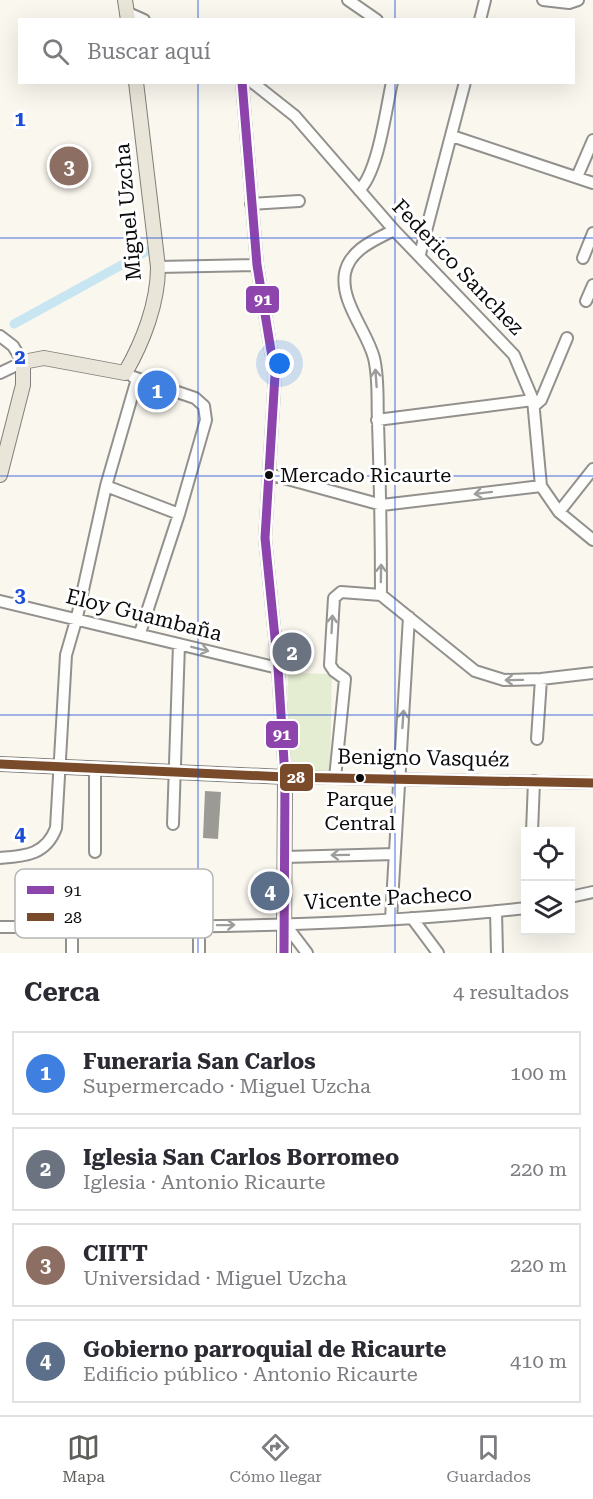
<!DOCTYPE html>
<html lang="es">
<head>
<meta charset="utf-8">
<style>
	:root { --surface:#fff; --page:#f2f2f3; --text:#2b2b33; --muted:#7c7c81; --line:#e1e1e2; --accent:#5f5e5b }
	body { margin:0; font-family:"Roboto Serif",serif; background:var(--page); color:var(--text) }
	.controls { position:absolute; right:18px; bottom:18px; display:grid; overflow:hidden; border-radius:0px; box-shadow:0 6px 24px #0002 }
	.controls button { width:54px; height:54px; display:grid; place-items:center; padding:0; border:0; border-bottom:2px solid var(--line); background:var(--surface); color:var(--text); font:30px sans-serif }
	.you { position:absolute; left:280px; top:364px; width:21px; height:21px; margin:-15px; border:4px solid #fff; border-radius:50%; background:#1a73e8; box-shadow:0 0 0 9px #1a73e833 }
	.badge { display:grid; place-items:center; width:39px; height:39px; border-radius:50%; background:var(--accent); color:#fff; font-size:20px; font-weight:700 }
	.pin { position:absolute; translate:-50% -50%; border:3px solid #fff; box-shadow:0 2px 6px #0006 }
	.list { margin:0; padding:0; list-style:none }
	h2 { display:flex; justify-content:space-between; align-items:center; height:78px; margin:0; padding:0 24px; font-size:26px }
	h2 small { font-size:20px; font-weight:400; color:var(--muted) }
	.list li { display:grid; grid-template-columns:39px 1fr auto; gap:18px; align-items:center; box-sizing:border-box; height:84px; margin:0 12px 12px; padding:0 12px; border:2px solid var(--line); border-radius:0px }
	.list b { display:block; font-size:22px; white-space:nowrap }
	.list p { margin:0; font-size:20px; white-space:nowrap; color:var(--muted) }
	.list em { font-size:20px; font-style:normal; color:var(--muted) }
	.icon { flex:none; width:33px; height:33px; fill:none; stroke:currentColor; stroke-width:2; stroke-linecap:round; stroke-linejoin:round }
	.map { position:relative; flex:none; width:593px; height:953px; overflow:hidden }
	.search { position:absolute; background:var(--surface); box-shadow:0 6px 24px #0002; left:18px; right:18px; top:18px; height:66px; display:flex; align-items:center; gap:15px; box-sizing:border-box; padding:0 21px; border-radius:0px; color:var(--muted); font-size:22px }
	.sheet { height:462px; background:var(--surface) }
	nav { display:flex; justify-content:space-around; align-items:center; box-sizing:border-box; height:84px; border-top:2px solid var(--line); background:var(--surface); font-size:16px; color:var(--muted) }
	nav a { display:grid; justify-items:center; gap:3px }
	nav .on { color:var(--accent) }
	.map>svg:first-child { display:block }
	.green { fill:#e4edd1 }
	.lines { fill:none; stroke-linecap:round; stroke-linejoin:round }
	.canal { stroke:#c8e6f1; stroke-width:9 }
	.building { fill:#9c9a95 }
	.minor-casing { stroke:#93918e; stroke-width:14 }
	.major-casing { stroke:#807f7b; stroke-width:16 }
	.minor { stroke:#fefefd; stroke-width:10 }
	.major { stroke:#eae5d9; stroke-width:14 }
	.bus-1-casing { stroke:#fff; stroke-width:14 }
	.bus-2-casing { stroke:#fff; stroke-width:14 }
	.bus-1 { stroke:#8e44ad; stroke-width:9 }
	.bus-2 { stroke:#7a4b2a; stroke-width:9 }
	.oneway { stroke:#9d9d9c }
	.grid { fill:none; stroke:#1d4ed8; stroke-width:1.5; stroke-opacity:0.55 }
	.bus-dot { fill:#0b0b0b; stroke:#fff; stroke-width:2 }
	.labels { text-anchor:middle; stroke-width:6; stroke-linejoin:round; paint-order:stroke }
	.bus-label { font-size:20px; fill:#0b0b0b; stroke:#fff; text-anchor:start }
	.street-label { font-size:21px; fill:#0b0b0b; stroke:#fff }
	.key { fill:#fff; stroke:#b6b6b6; stroke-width:1.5 }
	.key-label { font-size:16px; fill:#0b0b0b }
	.grid-label { font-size:20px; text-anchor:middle; font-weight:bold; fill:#1d4ed8; stroke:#fff; stroke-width:6; stroke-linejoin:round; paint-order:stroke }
	.line-badge { stroke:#fff; stroke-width:2 }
	.badge-label { font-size:16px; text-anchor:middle; font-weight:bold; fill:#fff }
</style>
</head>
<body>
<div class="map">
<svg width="593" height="953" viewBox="0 0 593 953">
	<rect width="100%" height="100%" fill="#faf7ef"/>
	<path class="green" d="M288,673l44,1 -2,99 -44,-1z"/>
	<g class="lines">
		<path class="canal" d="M14,324l133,-73"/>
	</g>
	<path class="building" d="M205,791l16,1 -3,47 -15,-1z"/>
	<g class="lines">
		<g class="minor-casing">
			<path id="minor" d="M348,0l29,20
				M543,0l26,3 9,-3
				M126,12l18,8
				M480,20l5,-20
				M242,82l15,183 18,110 -10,163 13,130 7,109 308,6
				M252,82l43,34 99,114 120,125 19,45 8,86 18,26 34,28
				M452,136l141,47
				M577,177l16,-37
				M359,190c19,-17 27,-81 33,-108
				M251,204l48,-3
				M394,230c-19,10 -44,19 -49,43 -5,29 22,58 29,85 5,21 3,43 4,64 2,58 3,115 3,173l94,76 29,9 37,-1 52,-6
				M420,254l45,-172
				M583,258l10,-25
				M158,267l99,-2
				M586,301l7,-16
				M0,336l13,10 10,16 -23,11
				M133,377l62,21 9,8 2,14 -27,94 -39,119
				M534,406l7,-6 26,-62
				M377,420l156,-20
				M269,474l113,31 159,-19
				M106,486l73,28
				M559,512l34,-43
				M0,601l278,67
				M537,739l4,-60
				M335,778l10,-99 -11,-8 -4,-6 4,-67 7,-6 40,3
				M173,824l6,-180
				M532,832l2,-51
				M95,852v-84
				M285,857l110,-3
				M0,858c25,-2 46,-3 56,-30l10,-173 11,-38 29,-131 31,-107
				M570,897l23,-5
				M496,911l1,42
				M412,918l26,35
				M391,919l18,-302
				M285,924l22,29
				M0,927c175,0 351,1 526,-19
				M72,953v-26
				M199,953v-27"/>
		</g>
		<g class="major-casing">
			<path id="major" d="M125,0l3,20
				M0,475l23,-90v-23l21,-4 81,15c18,-31 33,-70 33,-106l-22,-185
				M0,764l285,13 -1,176"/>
		</g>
		<use href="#minor" class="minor"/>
		<use href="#major" class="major"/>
		<g class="bus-1-casing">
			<path id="bus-1" d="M242,82l15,183 18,110 -10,163 13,130 7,109 -1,176"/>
		</g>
		<g class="bus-2-casing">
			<path id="bus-2" d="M0,764l285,13 308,6"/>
		</g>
		<use href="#bus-1" class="bus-1"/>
		<use href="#bus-2" class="bus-2"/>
	</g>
	<defs><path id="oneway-shaft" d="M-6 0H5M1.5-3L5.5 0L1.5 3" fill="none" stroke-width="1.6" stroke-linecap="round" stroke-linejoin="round" transform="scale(1.5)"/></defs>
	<g class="oneway">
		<use href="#oneway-shaft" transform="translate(376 378) rotate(-94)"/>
		<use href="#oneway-shaft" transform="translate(483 493) rotate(173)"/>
		<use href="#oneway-shaft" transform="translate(381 573) rotate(-89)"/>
		<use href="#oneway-shaft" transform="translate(332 624) rotate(-87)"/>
		<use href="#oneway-shaft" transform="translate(200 649) rotate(14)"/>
		<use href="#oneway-shaft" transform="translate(514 680) rotate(179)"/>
		<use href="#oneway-shaft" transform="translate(403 719) rotate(-86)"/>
		<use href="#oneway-shaft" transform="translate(340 855) rotate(179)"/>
		<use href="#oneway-shaft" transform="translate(226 925) rotate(-1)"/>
	</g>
	<path class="grid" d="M198,0v20M395,0v20M198,82v871M395,82v871M0,238h593M0,476h593M0,715h593"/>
	<g class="bus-dot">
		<circle cx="269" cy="475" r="5"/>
		<circle cx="360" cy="778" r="5"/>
	</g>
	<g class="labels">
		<g class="bus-label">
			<text x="280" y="482">Mercado Ricaurte</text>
			<text x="360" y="806" text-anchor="middle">Parque<tspan x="360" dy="24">Central</tspan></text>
		</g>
		<g class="street-label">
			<text transform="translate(128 212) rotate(-95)" y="7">Miguel Uzcha</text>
			<text transform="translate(458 267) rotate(46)" y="7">Federico Sanchez</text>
			<text transform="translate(144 615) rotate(14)" y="7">Eloy Guambaña</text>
			<text transform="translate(423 758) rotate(1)" y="7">Benigno Vasquéz</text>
			<text transform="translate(388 898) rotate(-3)" y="7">Vicente Pacheco</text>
		</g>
	</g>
	<rect x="15" y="869" width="198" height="69" rx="9" class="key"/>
	<rect x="27" y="886" width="27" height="8" fill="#8e44ad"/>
	<rect x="27" y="913" width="27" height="8" fill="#7a4b2a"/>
	<g class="key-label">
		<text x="64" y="896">91</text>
		<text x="64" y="923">28</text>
	</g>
	<g class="grid-label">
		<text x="20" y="126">1</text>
		<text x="20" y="364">2</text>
		<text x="20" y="602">3</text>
		<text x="20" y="841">4</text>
	</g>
	<g class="line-badge">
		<rect x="245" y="285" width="35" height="29" rx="6" fill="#8e44ad"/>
		<rect x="265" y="720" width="34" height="29" rx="6" fill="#8e44ad"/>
		<rect x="279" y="763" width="35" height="29" rx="6" fill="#7a4b2a"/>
	</g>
	<g class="badge-label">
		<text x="263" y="305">91</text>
		<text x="282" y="740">91</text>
		<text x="296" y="783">28</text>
	</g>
</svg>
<div class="controls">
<button><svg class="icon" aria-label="locate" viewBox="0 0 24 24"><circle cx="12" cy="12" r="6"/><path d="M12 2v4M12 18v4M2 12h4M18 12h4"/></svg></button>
<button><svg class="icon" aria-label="layers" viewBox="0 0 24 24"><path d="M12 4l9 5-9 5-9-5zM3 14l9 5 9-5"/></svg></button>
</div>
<div class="you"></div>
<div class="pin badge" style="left:157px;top:390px;background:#3f7fe0">1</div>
<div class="pin badge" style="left:292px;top:652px;background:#6b7280">2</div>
<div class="pin badge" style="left:69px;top:166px;background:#8d6e63">3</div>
<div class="pin badge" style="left:270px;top:891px;background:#5c6f8a">4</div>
<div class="search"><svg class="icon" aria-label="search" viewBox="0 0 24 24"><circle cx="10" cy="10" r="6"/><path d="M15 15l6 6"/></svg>Buscar aquí</div>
</div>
<section class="sheet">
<h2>Cerca<small>4 resultados</small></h2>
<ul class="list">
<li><span class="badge" style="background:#3f7fe0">1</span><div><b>Funeraria San Carlos</b><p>Supermercado · Miguel Uzcha</p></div><em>100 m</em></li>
<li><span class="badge" style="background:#6b7280">2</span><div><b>Iglesia San Carlos Borromeo</b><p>Iglesia · Antonio Ricaurte</p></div><em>220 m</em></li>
<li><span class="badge" style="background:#8d6e63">3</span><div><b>CIITT</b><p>Universidad · Miguel Uzcha</p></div><em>220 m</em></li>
<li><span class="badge" style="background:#5c6f8a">4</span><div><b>Gobierno parroquial de Ricaurte</b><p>Edificio público · Antonio Ricaurte</p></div><em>410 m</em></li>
</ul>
</section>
<nav>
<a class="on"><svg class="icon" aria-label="map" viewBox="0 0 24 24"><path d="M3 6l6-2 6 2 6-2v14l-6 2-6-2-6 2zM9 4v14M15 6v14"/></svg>Mapa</a>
<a><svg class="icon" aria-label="directions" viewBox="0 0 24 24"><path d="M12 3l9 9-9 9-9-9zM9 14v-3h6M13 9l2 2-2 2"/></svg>Cómo llegar</a>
<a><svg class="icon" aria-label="saved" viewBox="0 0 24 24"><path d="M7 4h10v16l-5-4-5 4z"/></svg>Guardados</a>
</nav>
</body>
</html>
